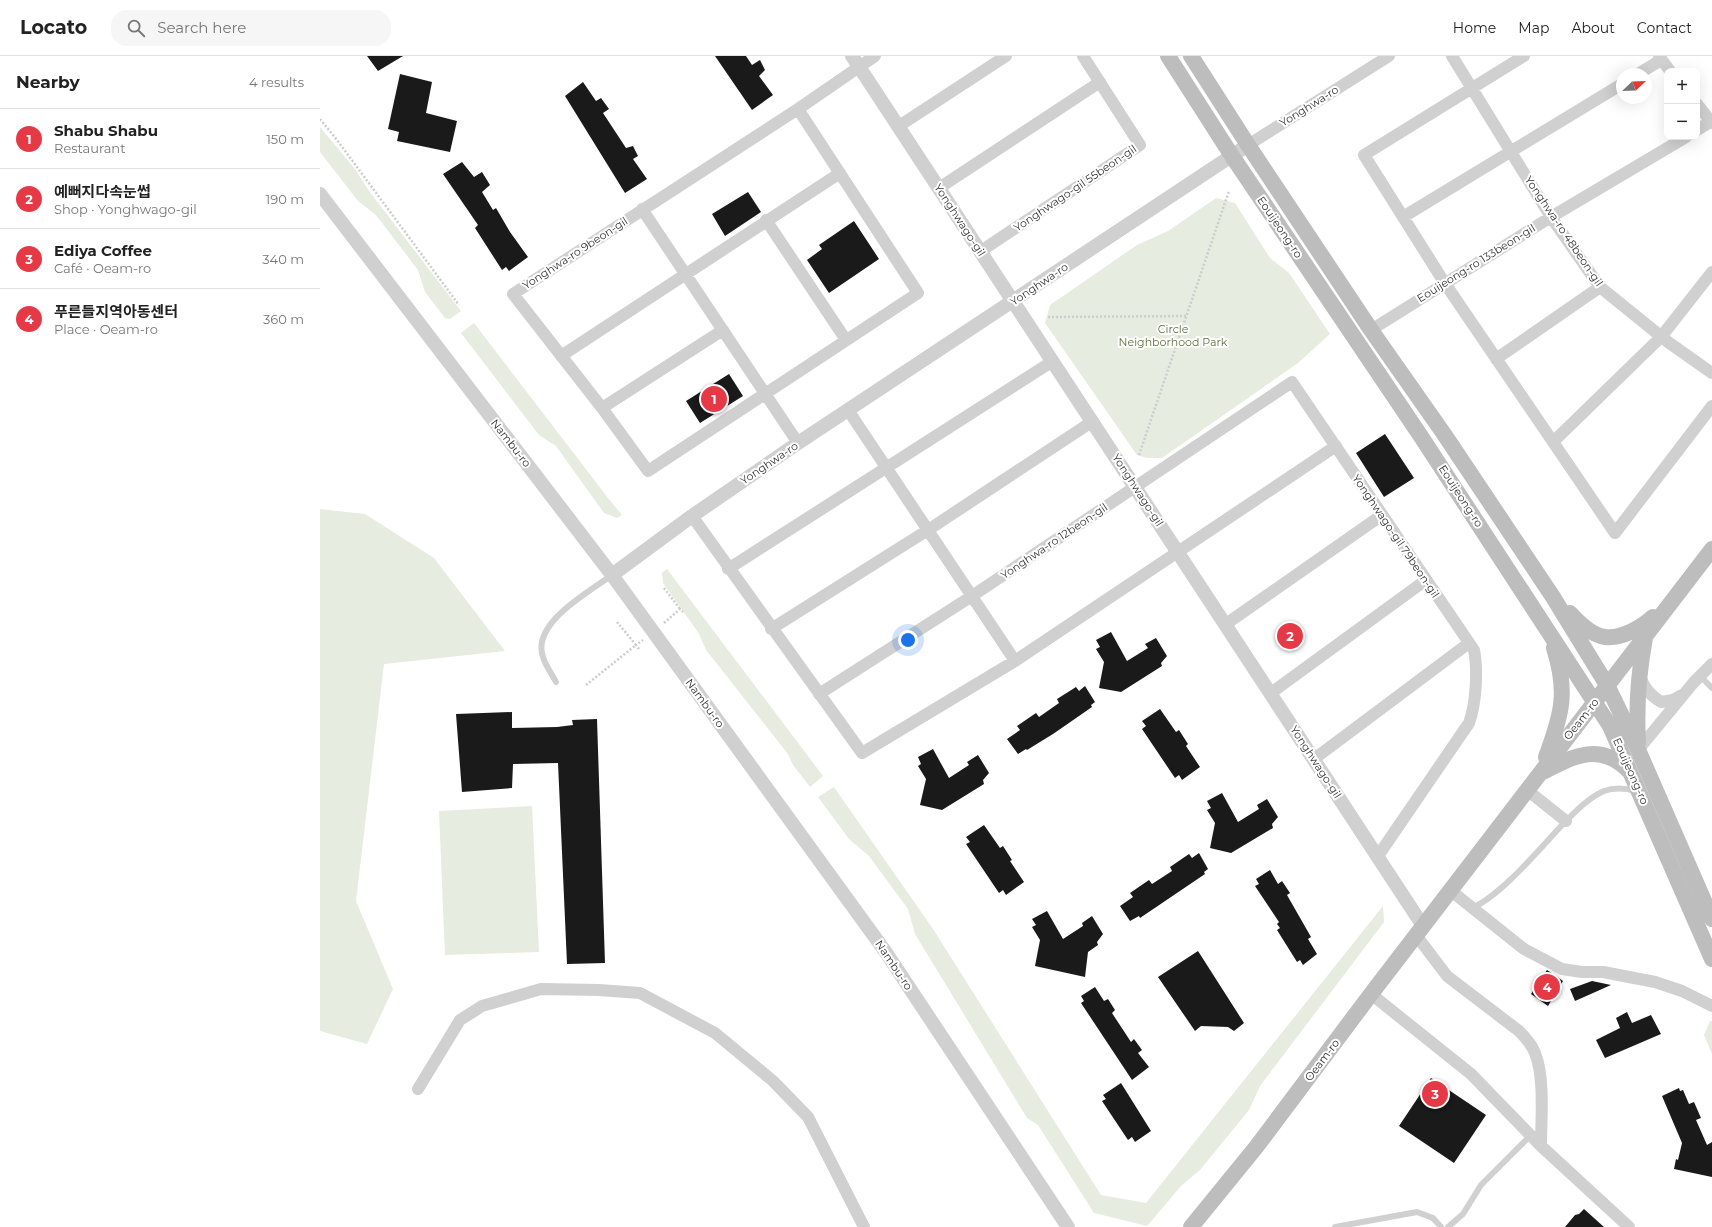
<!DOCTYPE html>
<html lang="en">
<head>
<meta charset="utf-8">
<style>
	:root { --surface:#fff; --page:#f6f6f6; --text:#222; --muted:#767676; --line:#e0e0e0; --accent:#e63946 }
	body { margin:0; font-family:Montserrat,"Noto Sans KR",sans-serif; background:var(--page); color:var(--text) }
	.controls { position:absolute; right:12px; top:12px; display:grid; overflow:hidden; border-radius:8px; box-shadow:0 4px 16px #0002 }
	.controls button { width:36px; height:36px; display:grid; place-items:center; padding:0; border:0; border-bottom:1px solid var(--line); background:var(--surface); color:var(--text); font:20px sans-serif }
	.compass { position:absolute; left:1296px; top:12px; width:36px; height:36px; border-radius:50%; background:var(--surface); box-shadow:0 4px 16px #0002; rotate:67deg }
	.you { position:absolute; left:588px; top:584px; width:14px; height:14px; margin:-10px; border:3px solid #fff; border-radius:50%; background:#1a73e8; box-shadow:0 0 0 6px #1a73e833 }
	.badge { display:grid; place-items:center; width:26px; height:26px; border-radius:50%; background:var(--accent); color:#fff; font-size:13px; font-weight:700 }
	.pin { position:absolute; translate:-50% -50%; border:2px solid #fff; box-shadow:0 1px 4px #0006 }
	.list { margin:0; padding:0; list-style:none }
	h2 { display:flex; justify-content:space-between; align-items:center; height:52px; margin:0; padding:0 16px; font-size:17px }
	h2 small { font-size:13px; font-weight:400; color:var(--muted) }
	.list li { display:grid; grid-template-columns:26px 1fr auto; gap:12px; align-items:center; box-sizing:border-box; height:60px; padding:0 16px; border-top:1px solid var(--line) }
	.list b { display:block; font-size:15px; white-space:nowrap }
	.list p { margin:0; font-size:13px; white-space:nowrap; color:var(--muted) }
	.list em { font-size:13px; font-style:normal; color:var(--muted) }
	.icon { flex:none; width:22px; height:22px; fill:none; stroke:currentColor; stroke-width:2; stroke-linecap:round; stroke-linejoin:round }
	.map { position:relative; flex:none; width:1392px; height:1171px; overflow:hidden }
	header { display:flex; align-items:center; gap:24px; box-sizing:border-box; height:56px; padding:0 20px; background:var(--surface); border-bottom:1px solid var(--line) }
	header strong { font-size:19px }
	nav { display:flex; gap:22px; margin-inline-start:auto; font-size:14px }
	.search { width:280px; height:36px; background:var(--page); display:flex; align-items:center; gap:10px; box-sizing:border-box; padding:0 14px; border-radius:16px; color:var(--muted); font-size:15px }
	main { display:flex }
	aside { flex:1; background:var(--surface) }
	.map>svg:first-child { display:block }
	.green { fill:#e6ecdf }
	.building { fill:#1a1a1a }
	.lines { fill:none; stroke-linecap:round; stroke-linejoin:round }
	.path { stroke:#cdcdcd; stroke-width:2.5; stroke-dasharray:2 2; stroke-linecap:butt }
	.service { stroke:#d0d0d0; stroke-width:6 }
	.minor { stroke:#d0d0d0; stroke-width:12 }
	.tertiary { stroke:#d0d0d0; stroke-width:14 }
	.secondary { stroke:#bdbdbd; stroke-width:16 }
	.labels { text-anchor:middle; stroke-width:4; stroke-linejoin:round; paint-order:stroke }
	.street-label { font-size:11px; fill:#333; stroke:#fff }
	.park-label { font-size:11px; fill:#56703f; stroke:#fff }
</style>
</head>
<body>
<header>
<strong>Locato</strong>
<div class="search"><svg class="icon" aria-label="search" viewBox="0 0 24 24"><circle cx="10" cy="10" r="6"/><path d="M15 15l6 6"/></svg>Search here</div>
<nav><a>Home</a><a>Map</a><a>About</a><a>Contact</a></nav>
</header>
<main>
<aside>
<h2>Nearby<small>4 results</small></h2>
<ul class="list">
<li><span class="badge">1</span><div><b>Shabu Shabu</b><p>Restaurant</p></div><em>150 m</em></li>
<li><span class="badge">2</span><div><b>예뻐지다속눈썹</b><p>Shop · Yonghwago-gil</p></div><em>190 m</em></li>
<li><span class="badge">3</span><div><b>Ediya Coffee</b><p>Café · Oeam-ro</p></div><em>340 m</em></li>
<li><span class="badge">4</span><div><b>푸른들지역아동센터</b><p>Place · Oeam-ro</p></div><em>360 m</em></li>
</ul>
</aside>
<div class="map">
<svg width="1392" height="1171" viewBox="0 0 1392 1171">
	<rect width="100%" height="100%" fill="#fff"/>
	<path class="green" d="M0,71l35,42 14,22 92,120 -11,8 -5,-1 -20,-26 -7,-22 -42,-55 -18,-14 -38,-49z
		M896,142l19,5 35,55 19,15 41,61 -32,29 -136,95h-15l-10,-3 -92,-132 5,-18 87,-60 31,-14z
		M154,267l134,175 14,17 -5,3 -13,-5 -48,-67 -17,-11 -78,-102z
		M0,453l45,5 69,44 71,93 -121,13 -28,237 37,88 -26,55 -47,-13z
		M347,513l156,207 -13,11 -17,-22 -5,-11 -82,-104 -8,-18 -35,-49 -1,-10z
		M514,731l99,142 168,266 45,8 237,-297 1,16 -124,164 -11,24 -49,60 -19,16 -34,40 -53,-13 -56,-88 -11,-7 -112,-184 -7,-25 -39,-53 -20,-17 -31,-42z
		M212,750l7,146 -94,3 -6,-144z
		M1390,965h2v33l-8,-19z"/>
	<path class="building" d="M47,0h36l-25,15z
		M395,0h31l6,9 8,-5 5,10 -6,6 14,19 -21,15z
		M80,18l32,8 -6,31 31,8 -7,31 -53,-11 2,-9 -11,-3z
		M263,26l13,19 5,-3 8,11 -6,4 23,35 7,-2 5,10 -5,3 14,20 -22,14 -60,-97z
		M142,106l12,15 8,-5 8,13 -8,7 11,18 3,-2 14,24 18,25 -19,14 -3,-4 -4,3 -27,-42 3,-3 -35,-51z
		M428,136l13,20 -36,24 -13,-22z
		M534,165l25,38 -50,34 -22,-33 15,-11 -3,-4z
		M409,318l14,22 -43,27 -14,-22z
		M1065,378l29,44 -30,19 -28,-44z
		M791,576l16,29 21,-13 -3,-4 11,-6 11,18 -6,7 1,3 -41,26 -22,-4 5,-26 -8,-13 4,-2 -4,-7z
		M765,630l10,16 -4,3 1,2 -39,27 -26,16 -1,-1 -8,5 -11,-15 13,-9 -3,-4 19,-13 3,4 20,-14 -2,-4 19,-12 3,4z
		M840,653l16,23 3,-2 9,14 -2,2 14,21 -18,13 -3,-5 -4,3 -33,-49 4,-3 -4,-5z
		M192,656v16l45,-1 16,-2 -1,-5 25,-1 8,244 -38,1 -9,-201 -45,1 -1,24 -50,4 -6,-78z
		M613,693l16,29 20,-13 -2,-3 11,-7 11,18 -6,7 1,4 -42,26 -22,-5 6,-26 -8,-13 3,-2 -3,-7z
		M902,737l16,29 21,-13 -2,-4 10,-6 11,18 -6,7 1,4 -42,25 -21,-5 5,-25 -8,-13 4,-2 -4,-7z
		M664,769l16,23 3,-2 9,14 -2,1 14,21 -18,13 -3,-5 -4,3 -33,-49 4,-2 -4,-5z
		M879,797l9,16 -4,3 1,2 -65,44 -1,-2 -9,5 -10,-15 13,-9 -3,-4 19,-13 3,4 20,-13 -2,-4 19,-13 3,4z
		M950,814l8,14 4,-3 8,12 -3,2 24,42 -3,2 9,15 -14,11 -3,-5 -3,2 -20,-32 3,-2 -3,-4 2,-2 -24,-36 4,-2 -3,-5z
		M727,855l16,28 20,-13 -1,-3 10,-7 11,18 -6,8 1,3 -10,7 -3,25 -50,-11 5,-26 -8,-13 4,-2 -4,-6z
		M878,895l46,72 -10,8 -6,-4 -27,-1 -6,5 -37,-54z
		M1227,914l16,11 -15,25 -17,-12z
		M1272,925l19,4 -36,16 -5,-12z
		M775,931l9,14 4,-2 7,11 -3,3 19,29 3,-3 8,11 -4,3 11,14 -17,13 -51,-77 3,-2 -3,-5z
		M1307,956l5,11 19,-8 10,19 -56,24 -9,-18 24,-12 -4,-10z
		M1111,1022l55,37 -32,48 -55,-37z
		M801,1027l30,48 -16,11 -3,-5 -4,3 -26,-39 4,-2 -3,-4z
		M1359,1032l1,3 3,-1 6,14 5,-2 7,16 -5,2 11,25 5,-3v35l-38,-8 2,-10 2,1 4,-17 -20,-47z
		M1264,1153l20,18h-39l10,-12 4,-1z"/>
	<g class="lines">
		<path class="path" d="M0,63l17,21 122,165
			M728,261l138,-1
			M819,399l90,-264
			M344,532l16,21
			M344,567l16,-14 3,3
			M319,593l-3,-4 7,-5
			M266,629l50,-40 -19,-23"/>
		<path class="service" d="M1380,620l12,12
			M236,626c-4,-8 -11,-17 -13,-25 -12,-34 46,-65 69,-82
			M1152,852c30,-13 68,-60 92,-85 11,-11 24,-25 40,-32 11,-4 21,-3 32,0
			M1015,1171l82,-15 16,6 8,9
			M1128,1171l15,-13 18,-29 49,-49"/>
		<path class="minor" d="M1132,0l99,161 49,70 68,55 44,31
			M1204,0l-160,99 80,127 171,251 97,-127
			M1339,0l11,15
			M1318,18l23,-14
			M1377,48l15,19
			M478,53l120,184 -270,178 -46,-63 -89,-114 285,-185 77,-53
			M579,70l107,-70
			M1377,74l15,-9
			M928,89l141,-89
			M619,132l161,-106
			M322,153l156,234
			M1083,161l219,-133
			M446,164l80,120
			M661,195l159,-106 -57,-89
			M1051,274l180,-113 135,-80
			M241,300l279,-183
			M1176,303l104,-72
			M282,352l121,-78
			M528,354l167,251
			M1233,386l108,-105 51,-65
			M372,460l170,237 153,-92 321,-215
			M408,513l325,-208
			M906,568l156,-109
			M451,573l157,-99 165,-109
			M1320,620c4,12 10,19 21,26l12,-2 9,-5
			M951,637l155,-113
			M499,638l153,-98 320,-214 182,268c4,20 2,54 -5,73l-91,133
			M1318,694l56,-68 18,-18
			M994,703l155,-116
			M1207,734l39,31
			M1130,834l74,59 38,20 20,3h21l52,10 27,9 30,15
			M1096,879l31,41 72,55c7,7 13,14 16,22 10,25 6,67 6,93
			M1051,938l100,80 70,72 88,81
			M98,1033l42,-69 22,-14 59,-17 58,1 41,3 75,40 58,48 35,36 56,110"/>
		<path class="tertiary" d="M532,0l571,870
			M0,138l292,381 273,376 183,276
			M292,519l80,-59 106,-73 450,-298"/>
		<path class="secondary" d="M848,0l64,100 190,282 188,288 102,233
			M871,0l57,89 123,185 73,104 109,163 54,88 29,60 76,174
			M1250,557c9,10 21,22 35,24 17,2 37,-10 48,-20
			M1318,686c-2,-37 0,-67 7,-104
			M1226,701c16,-43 22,-65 8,-109
			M1223,716c32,-17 58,-30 87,0
			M871,1171l66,-81 114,-152 341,-445"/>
	</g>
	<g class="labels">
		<g class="street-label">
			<text transform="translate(989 50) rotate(-32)" y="4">Yonghwa-ro</text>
			<text transform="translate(755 132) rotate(-34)" y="4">Yonghwago-gil 55beon-gil</text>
			<text transform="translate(640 164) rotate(57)" y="4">Yonghwago-gil</text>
			<text transform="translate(960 171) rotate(56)" y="4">Eouijeong-ro</text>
			<text transform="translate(1244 175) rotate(56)" y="4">Yonghwa-ro 48beon-gil</text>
			<text transform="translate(255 197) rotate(-33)" y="4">Yonghwa-ro 9beon-gil</text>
			<text transform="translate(1156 207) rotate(-32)" y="4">Eouijeong-ro 133beon-gil</text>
			<text transform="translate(719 228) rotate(-34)" y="4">Yonghwa-ro</text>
			<text transform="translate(191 387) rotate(52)" y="4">Nambu-ro</text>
			<text transform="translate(449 407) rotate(-34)" y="4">Yonghwa-ro</text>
			<text transform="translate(818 434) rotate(57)" y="4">Yonghwago-gil</text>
			<text transform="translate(1141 440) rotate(57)" y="4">Eouijeong-ro</text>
			<text transform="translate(1076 480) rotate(56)" y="4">Yonghwago-gil 79beon-gil</text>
			<text transform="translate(734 485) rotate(-34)" y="4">Yonghwa-ro 12beon-gil</text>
			<text transform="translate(385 647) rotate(54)" y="4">Nambu-ro</text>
			<text transform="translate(1261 663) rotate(-52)" y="4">Oeam-ro</text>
			<text transform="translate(996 706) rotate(57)" y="4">Yonghwago-gil</text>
			<text transform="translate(1311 715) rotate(66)" y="4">Eouijeong-ro</text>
			<text transform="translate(574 909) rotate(56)" y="4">Nambu-ro</text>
			<text transform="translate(1002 1004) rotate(-53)" y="4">Oeam-ro</text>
		</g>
		<g class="park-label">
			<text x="853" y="277">Circle<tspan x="853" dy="13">Neighborhood Park</tspan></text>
		</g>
	</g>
</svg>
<div class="controls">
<button>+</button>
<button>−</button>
</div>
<svg class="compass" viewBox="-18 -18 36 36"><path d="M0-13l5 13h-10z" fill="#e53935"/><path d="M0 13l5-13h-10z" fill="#767676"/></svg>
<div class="you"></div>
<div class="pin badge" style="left:394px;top:343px">1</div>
<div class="pin badge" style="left:970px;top:580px">2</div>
<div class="pin badge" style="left:1115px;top:1038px">3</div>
<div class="pin badge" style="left:1227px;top:931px">4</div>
</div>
</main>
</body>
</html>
